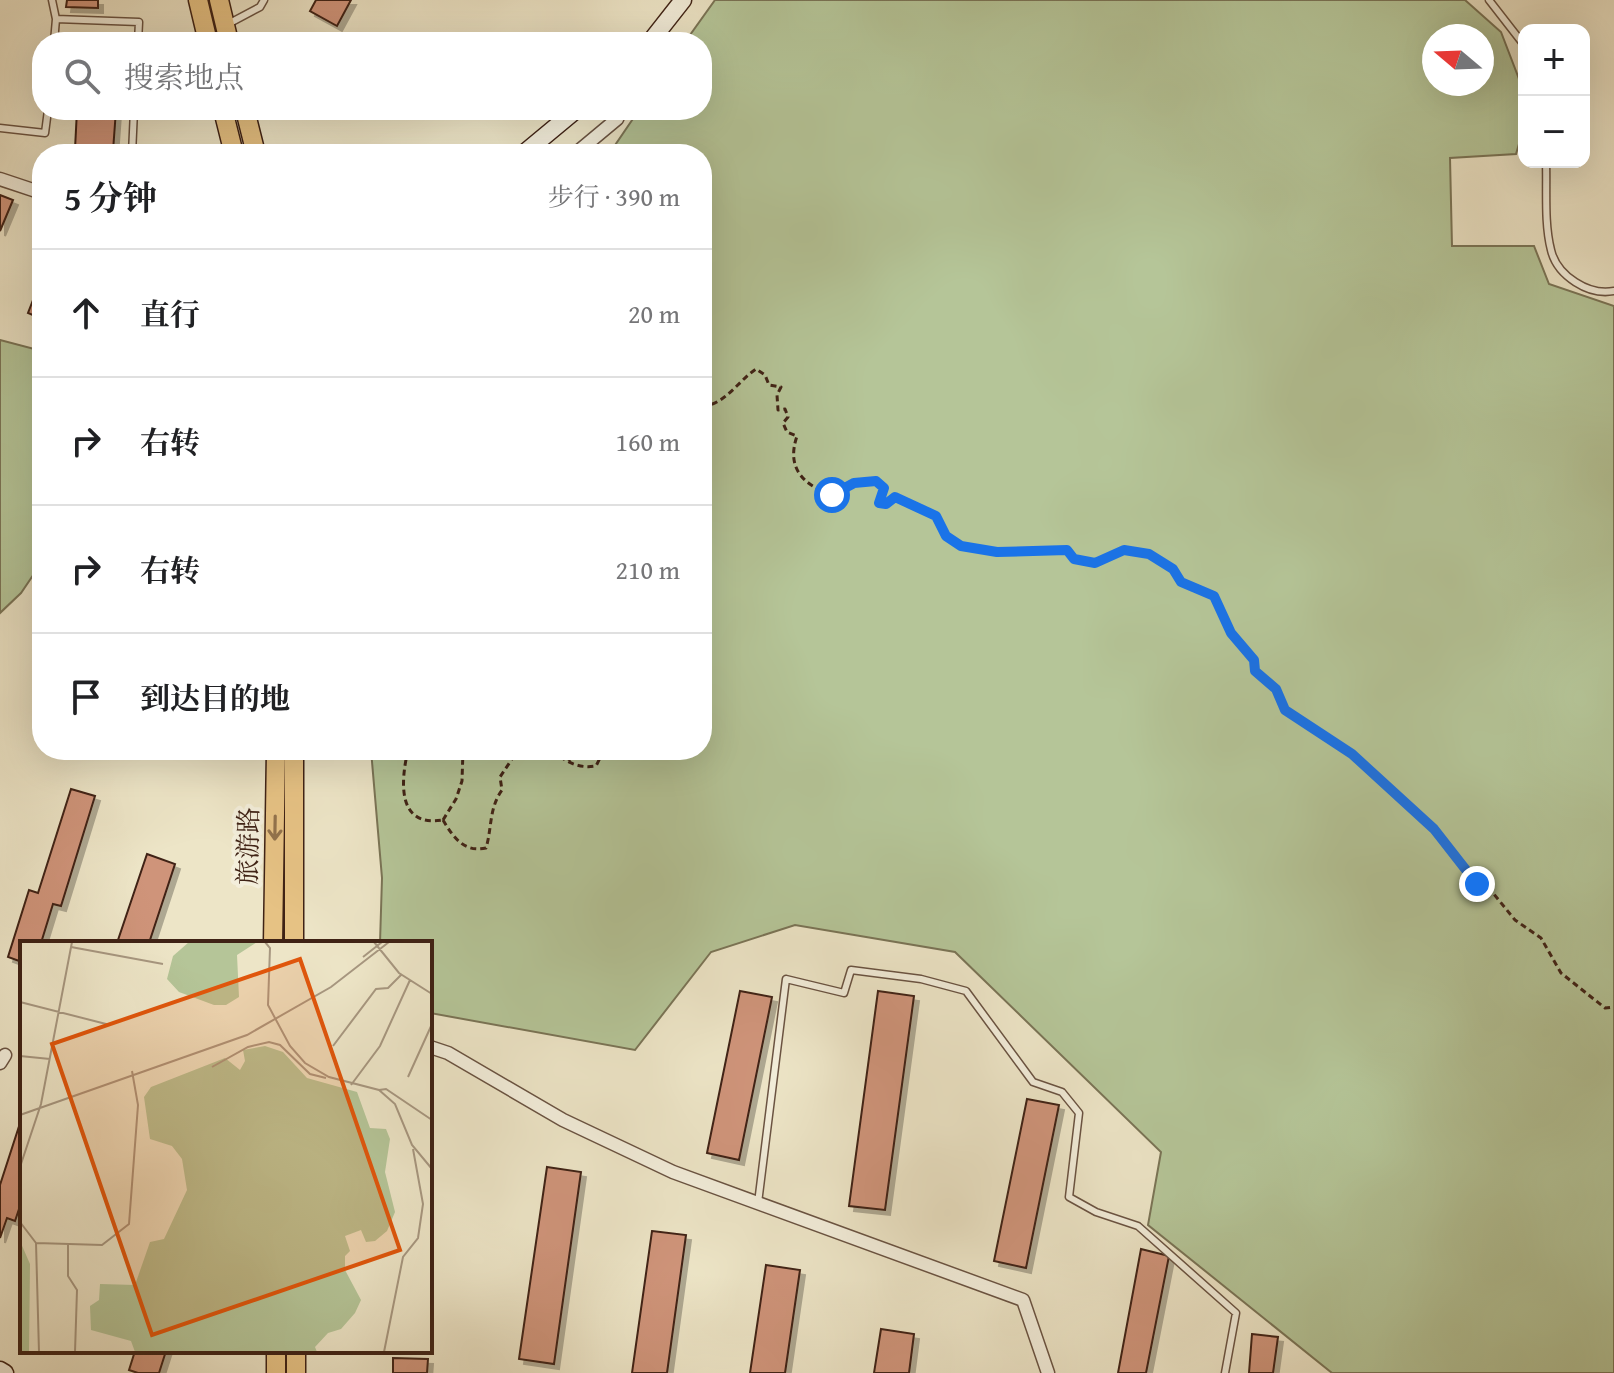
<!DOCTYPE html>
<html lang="zh">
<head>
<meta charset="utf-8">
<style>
	:root { --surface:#fff; --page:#f6f6f6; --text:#202124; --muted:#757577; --line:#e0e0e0 }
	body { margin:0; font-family:"Gentium Book Plus","Noto Serif SC",serif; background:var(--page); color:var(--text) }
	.controls { position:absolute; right:24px; top:24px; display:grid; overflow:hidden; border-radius:16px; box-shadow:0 8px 32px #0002 }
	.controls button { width:72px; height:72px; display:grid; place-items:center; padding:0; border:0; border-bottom:2px solid var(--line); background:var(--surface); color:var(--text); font:40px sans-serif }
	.compass { position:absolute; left:1422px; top:24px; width:72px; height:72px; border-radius:50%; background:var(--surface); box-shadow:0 8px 32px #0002; rotate:289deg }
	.stop { position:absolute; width:24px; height:24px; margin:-18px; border:6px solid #1a73e8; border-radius:50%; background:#fff }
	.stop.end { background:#1a73e8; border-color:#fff; box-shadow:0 2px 8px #0008 }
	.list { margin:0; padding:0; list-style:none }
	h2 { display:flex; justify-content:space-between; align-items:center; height:104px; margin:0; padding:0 32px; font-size:34px }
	h2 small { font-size:26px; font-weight:400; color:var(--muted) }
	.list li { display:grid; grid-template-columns:52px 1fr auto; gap:24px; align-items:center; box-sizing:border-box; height:128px; padding:0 32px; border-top:2px solid var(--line) }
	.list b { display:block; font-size:30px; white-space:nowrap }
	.list em { font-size:26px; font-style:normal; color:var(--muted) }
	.icon { flex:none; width:44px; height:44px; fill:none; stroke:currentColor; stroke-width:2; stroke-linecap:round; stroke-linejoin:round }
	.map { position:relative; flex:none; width:1614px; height:1373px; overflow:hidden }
	.search { position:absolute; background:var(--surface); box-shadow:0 8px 32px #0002; left:32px; top:32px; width:680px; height:88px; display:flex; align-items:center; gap:20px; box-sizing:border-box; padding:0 28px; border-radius:32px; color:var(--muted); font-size:30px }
	.panel { position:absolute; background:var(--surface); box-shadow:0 8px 32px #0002; left:32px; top:144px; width:680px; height:616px; border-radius:32px }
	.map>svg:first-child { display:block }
	.green { fill:#b5c598; stroke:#7a7456; stroke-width:2; fill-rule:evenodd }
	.building { fill:#cf947a; stroke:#3f2215; stroke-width:2; filter:url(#shadow) }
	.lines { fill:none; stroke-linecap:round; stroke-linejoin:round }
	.lane-casing { stroke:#6a5342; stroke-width:9 }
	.street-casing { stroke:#6a5342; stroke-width:15 }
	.secondary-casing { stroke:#3f2215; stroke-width:19 }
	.primary-casing { stroke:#3f2215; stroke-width:21 }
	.path { stroke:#3f2215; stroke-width:3; stroke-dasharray:6 4; stroke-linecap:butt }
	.lane { stroke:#f3eedb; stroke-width:6 }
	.street { stroke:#f3eedb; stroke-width:12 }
	.secondary { stroke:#f3eedb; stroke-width:16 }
	.primary { stroke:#e6c284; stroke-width:18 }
	.oneway { stroke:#92724c }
	.route { stroke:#1a73e8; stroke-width:10 }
	.labels { text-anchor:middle; stroke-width:8; stroke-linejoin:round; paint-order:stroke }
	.street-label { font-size:26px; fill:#3f2215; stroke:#f3eedb }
	.inset-road { fill:none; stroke:#a79780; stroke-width:2 }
	.view { fill:#e0560c; fill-opacity:0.15; stroke:#e0560c; stroke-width:4 }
	.inset-edge { fill:none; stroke:#3f2215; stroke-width:4 }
</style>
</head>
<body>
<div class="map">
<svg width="1614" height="1373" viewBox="0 0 1614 1373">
	<defs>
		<filter id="shadow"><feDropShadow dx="5" dy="5" stdDeviation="0" flood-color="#0004"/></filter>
	</defs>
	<rect width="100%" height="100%" fill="#ede5c7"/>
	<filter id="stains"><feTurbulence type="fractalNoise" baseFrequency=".0025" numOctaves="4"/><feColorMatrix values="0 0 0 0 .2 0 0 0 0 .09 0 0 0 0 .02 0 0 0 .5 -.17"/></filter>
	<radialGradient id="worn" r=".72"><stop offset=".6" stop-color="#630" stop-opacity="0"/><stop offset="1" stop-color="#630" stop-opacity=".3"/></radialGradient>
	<path class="green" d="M715,0h750l36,32 23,60v35l-8,27 -66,4 2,88h82l15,38 65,22v1067h-282l-184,-148 13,-73 -206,-200 -160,-27 -84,27 -76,98 -205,-37v-70h-50l2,-65 -11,-128h331v-596h-93l30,-44h63v-68h-17zM1434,36h48v48h-48z
		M0,340l42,11v211l-21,31 -21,20z"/>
	<path class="building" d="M67,0h31v8l-32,-1z
		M316,0h35l-14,26 -27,-15z
		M83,33l39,3 -1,6h-39z
		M77,110h39l-3,41 -38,-2z
		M0,195l13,5 -13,31z
		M42,277v42l-14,-6z
		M71,789l24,7 -34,110 -8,-2 -12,39h-19v19l-14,-5 21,-67 9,3z
		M147,854l28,10 -26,79h-32z
		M740,991l32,6 -33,163 -32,-7z
		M878,991l36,5 -29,214 -36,-4z
		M1027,1099l32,6 -33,163 -32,-7z
		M22,1117v83l-7,21 -8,-3 -7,20v-53z
		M547,1167l34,5 -27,192 -35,-5z
		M652,1231l34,4 -19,138h-35z
		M1141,1249l28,7 -23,117h-28z
		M766,1265l34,5 -15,103h-35z
		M881,1329l33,5 -5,39h-35z
		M1252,1334l26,3 -5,36h-24z
		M135,1351h31l-7,22h-21l-9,-3z
		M393,1358l35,1 -1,14h-34z"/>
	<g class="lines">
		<g class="lane-casing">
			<path id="lane" d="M52,0l4,19
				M1489,0l35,45
				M228,24l32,-17 4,-7
				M54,42l2,-23 83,3 -1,20
				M0,128l45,5 3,-23
				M132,154l2,-44
				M1546,162c1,28 -2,61 5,88 6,26 38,46 63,41
				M758,1203l28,-224 58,14 7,-23 70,9 45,12 67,91 29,10 17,21 -10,84 27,15 42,14 98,87 -11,60"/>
		</g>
		<g class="street-casing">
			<path id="street" d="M575,154l42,-35 4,-9
				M0,179l42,14
				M430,1047l18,6 115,67 110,52 350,128 25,73
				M0,1063l5,-8"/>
		</g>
		<g class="secondary-casing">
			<path id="secondary" d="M650,42l33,-42
				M523,154l53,-44
				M0,1370l5,3"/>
		</g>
		<g class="primary-casing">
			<path id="primary" d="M198,0l10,42
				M219,0l10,42
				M223,110l11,44
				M245,110l11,44
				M294,750v193
				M273,943l3,-193
				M276,1351v22
				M296,1351v22"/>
		</g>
		<path class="path" d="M702,406c22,0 37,-26 54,-37l9,6 4,10 12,2 -4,8 1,15 7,-1 3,8 -5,6 4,9 10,4c-11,32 6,49 35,59l22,-12 22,-2 8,7 -5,15 7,1 9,-7 41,19 10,20 15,10 36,6 70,-2 7,9 21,4 29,-13 25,4 24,15 8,13 33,14 17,37 23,27 1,11 21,18 9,21 67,44 82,75 43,55 16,9 22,27 26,18 20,35 44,35 9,-1
			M408,750c-7,30 -12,78 35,70
			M552,750c13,11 25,19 44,16l8,-16
			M569,761l3,-11
			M443,820c10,17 21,33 43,28 6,-20 3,-40 16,-58l-2,-13 18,-27
			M443,820l13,-21 6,-18 1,-31"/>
		<use href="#lane" class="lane"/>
		<use href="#street" class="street"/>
		<use href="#secondary" class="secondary"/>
		<use href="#primary" class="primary"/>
	</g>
	<defs><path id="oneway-shaft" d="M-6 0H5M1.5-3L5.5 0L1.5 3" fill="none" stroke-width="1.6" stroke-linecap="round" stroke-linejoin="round" transform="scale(2)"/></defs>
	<use class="oneway" href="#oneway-shaft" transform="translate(275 828) rotate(91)"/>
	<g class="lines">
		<path class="route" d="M832,495l22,-12 22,-2 8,7 -5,15 7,1 9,-7 41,19 10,20 15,10 36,6 70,-2 7,9 21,4 29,-13 25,4 24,15 8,13 33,14 17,37 23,27 1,11 21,18 9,21 67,44 82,75 43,55"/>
	</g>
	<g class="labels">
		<g class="street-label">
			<text transform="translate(248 846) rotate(-89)" y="9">旅游路</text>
		</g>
	</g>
	<g transform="translate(20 941)">
		<rect width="412" height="412" fill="#ede5c7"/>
		<path d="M169,1h68l-20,13 2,42 -13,8h-12l-35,-13 -12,-13 6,-23zM245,105l18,6 24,26 50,14 13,36 16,1 4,10 -5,33 10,40 -8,19 -12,10 -9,1 -5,-12 -16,6 5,15 -5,5v14l16,30 -6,13 -14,16 -13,4 -13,14 2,5h-182l-4,-11 -40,-11 -1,-24 9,-6 1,-16 35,1 15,-43 14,-3 23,-49 -5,-31 -10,-13 -22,-7 -6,-42 7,-10 74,-29 15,12 5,-9 -2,-11zM0,300l10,23 -1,88h-9z" fill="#b5c598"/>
		<path class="inset-road" d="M245,1l5,6 -2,57 22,41 15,17 24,14 50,13 16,14 17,41 20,24M354,1l25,31 33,21M51,6l92,17M343,16l19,-15M0,61l90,23M313,105l43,-57 12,-1 14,-14M0,115l30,3M192,126l36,-20 21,-5 11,3 30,29 16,4M388,136l24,-53M331,144l29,-39 30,-66M359,149l7,-1 46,31M0,174l227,-80 84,-48 58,-45M0,226l21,-63 31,-162M0,281l16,21 3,109M16,302l66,2 27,-21 9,-119 -6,-34M48,303v32l9,14 -2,62M364,411l19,-95 15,-19 5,-34 -10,-55"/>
		<path class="view" d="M280,18l100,291 -248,85 -100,-291z"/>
		<rect width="412" height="412" class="inset-edge"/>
	</g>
	<rect width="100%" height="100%" filter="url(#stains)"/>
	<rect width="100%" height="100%" fill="url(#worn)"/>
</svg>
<div class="controls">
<button>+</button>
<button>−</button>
</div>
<svg class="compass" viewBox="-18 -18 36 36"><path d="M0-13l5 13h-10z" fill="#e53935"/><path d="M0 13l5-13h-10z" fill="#757577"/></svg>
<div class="stop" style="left:832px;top:495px"></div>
<div class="stop end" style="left:1477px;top:884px"></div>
<div class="search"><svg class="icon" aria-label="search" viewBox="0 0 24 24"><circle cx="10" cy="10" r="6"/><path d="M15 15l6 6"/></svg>搜索地点</div>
<section class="panel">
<h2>5 分钟<small>步行 · 390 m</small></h2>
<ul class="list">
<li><svg class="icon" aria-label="ahead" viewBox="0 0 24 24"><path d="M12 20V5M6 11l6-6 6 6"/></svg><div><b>直行</b></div><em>20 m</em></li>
<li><svg class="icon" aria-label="right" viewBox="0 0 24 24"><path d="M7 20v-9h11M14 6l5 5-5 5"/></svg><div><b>右转</b></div><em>160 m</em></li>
<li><svg class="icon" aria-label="right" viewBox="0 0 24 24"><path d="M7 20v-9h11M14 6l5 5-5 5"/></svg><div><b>右转</b></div><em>210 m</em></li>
<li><svg class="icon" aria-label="arrive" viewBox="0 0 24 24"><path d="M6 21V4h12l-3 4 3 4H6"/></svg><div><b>到达目的地</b></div></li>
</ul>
</section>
</div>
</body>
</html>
